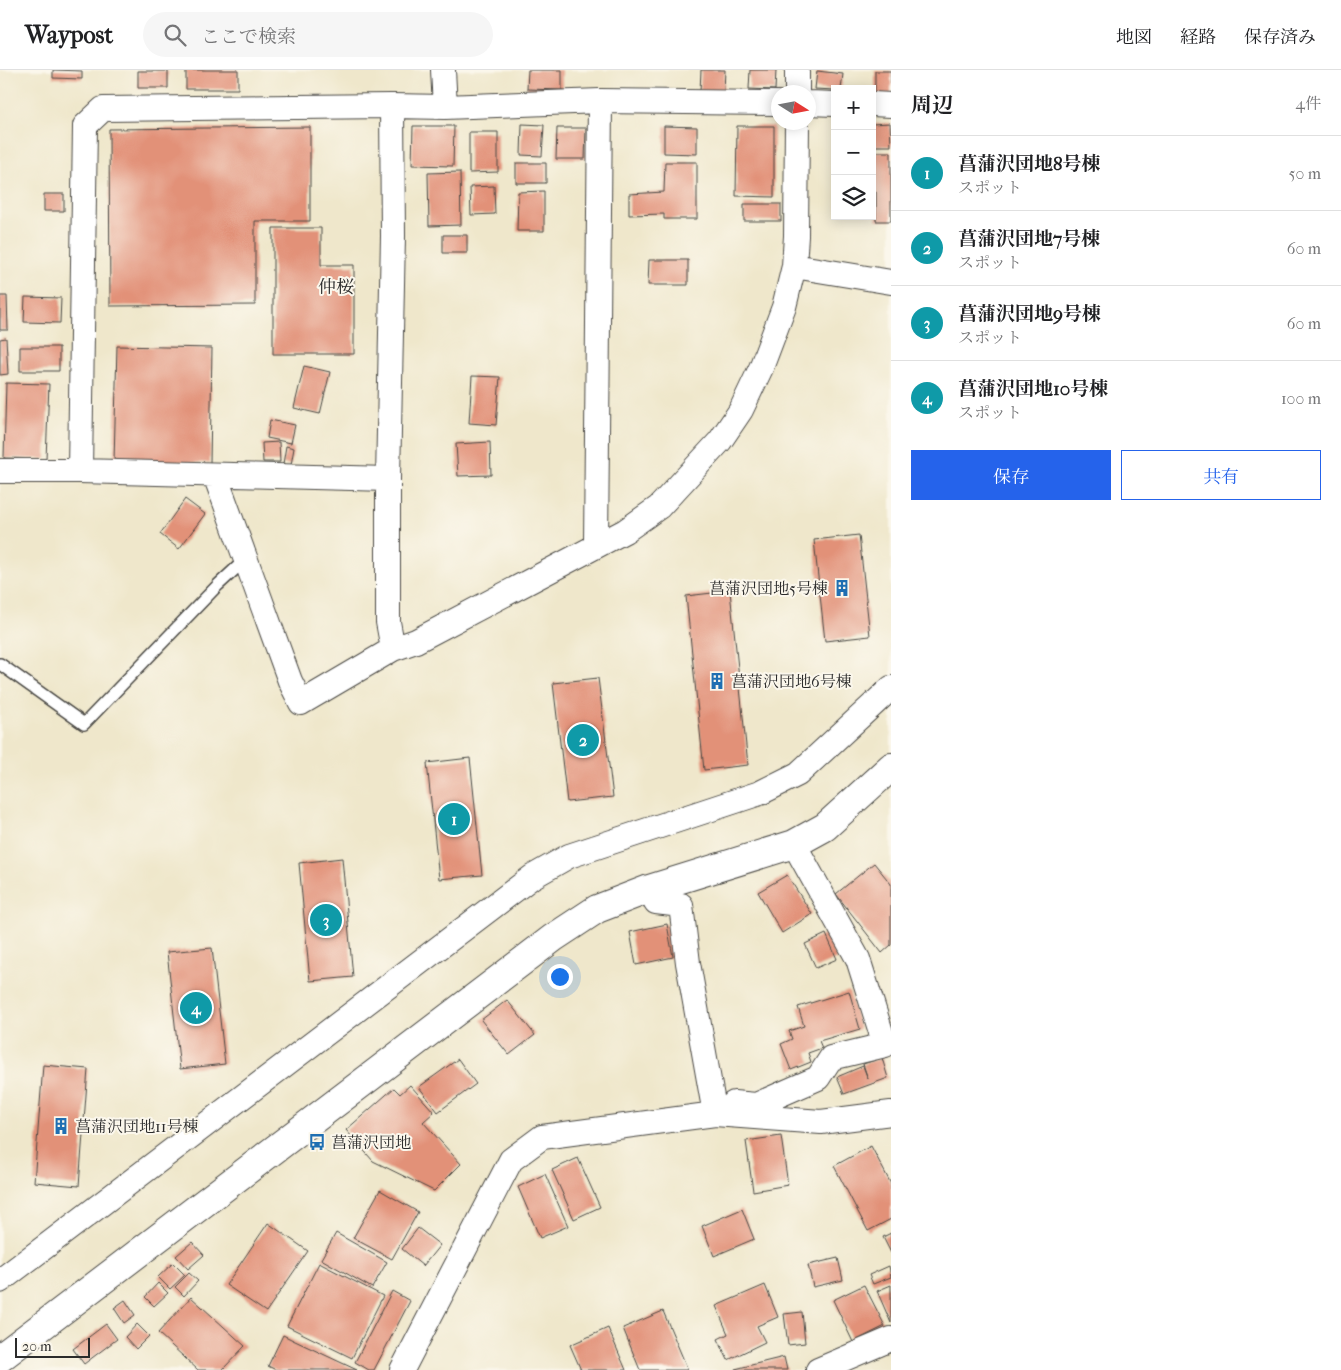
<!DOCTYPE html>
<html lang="ja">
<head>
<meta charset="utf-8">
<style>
	:root { --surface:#fff; --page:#f6f6f6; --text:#202124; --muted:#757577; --line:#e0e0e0; --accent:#2563eb }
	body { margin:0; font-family:"IM FELL French Canon","Noto Serif JP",serif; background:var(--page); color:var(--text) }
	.controls { position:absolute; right:15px; top:15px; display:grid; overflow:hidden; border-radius:0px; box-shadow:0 2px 12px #0003 }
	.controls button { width:45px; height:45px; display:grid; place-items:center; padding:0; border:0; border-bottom:1px solid var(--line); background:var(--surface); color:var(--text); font:25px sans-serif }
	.compass { position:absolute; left:771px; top:15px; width:45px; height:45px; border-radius:50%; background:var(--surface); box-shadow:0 2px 12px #0003; rotate:101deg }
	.scale { position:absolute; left:15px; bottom:12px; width:75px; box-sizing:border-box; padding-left:5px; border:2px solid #2b2b2b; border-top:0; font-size:14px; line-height:18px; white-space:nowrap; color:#2b2b2b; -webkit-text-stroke:4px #fbf7ec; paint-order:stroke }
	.you { position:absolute; left:559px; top:906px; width:18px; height:18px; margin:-12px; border:4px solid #fff; border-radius:50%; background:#1a73e8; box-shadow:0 0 0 8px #1a73e833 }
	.badge { display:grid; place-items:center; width:32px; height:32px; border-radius:50%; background:var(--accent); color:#fff; font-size:16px; font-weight:700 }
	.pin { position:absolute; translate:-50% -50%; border:2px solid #fff; box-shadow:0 1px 5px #0006 }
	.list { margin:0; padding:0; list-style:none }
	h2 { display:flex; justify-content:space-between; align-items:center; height:65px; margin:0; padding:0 20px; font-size:21px }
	h2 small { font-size:16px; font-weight:400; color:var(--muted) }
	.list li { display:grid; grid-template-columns:32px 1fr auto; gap:15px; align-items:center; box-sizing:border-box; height:75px; padding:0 20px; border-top:1px solid var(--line) }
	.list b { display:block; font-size:19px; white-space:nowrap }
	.list p { margin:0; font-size:16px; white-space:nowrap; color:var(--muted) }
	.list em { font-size:16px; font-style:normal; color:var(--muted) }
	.actions { display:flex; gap:10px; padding:15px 20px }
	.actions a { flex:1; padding:11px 0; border:1px solid var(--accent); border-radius:0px; text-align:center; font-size:18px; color:var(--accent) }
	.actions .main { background:var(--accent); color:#fff }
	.icon { flex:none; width:28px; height:28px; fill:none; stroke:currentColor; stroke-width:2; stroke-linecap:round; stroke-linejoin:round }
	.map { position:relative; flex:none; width:891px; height:1300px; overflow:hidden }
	header { display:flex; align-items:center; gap:30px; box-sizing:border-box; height:70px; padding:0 25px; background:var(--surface); border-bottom:1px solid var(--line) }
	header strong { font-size:24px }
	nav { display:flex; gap:28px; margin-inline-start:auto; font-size:18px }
	.search { width:350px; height:45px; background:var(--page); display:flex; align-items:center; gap:12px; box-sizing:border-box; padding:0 18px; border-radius:28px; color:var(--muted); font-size:19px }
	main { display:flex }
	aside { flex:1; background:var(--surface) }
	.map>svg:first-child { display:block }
	.building { fill:#e29178 }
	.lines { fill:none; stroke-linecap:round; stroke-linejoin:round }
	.service-casing { stroke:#484743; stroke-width:14 }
	.minor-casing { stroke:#484743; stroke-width:26 }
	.tertiary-casing { stroke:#484743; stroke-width:30 }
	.service { stroke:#fff; stroke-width:11 }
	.minor { stroke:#fff; stroke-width:24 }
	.tertiary { stroke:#fff; stroke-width:28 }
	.labels { text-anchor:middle; stroke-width:4; stroke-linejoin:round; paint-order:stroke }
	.poi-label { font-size:16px; fill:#2b2b2b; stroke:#fbf7ec; text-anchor:start }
	.neighbourhood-label { font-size:18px; fill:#2b2b2b; stroke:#fbf7ec }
</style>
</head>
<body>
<header>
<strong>Waypost</strong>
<div class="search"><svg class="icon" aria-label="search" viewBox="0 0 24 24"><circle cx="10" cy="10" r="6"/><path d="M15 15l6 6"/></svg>ここで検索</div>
<nav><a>地図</a><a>経路</a><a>保存済み</a></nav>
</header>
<main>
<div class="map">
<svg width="891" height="1300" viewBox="0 0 891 1300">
	<rect width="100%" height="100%" fill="#fbf7ec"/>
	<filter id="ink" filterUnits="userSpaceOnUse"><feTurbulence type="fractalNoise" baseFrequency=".02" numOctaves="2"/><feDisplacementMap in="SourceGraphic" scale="10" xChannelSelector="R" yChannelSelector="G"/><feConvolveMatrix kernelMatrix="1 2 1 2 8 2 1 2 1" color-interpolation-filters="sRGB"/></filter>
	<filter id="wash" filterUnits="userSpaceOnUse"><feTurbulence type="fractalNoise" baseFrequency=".0096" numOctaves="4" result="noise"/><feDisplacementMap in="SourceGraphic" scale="20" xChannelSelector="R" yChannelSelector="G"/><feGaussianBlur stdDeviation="1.12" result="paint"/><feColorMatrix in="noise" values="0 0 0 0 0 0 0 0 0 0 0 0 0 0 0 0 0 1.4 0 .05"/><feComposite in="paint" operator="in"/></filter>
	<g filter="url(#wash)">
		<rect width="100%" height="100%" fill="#efe7cb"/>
		<g id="blocks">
			<path class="building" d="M53,0l29,1v8l-29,-1z
				M186,0h52v19h-52z
				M528,0h34v20l-35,-1z
				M701,0h24l-1,21h-24z
				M750,0h26l-1,20 -26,-1z
				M138,1h30v17h-30z
				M817,1l26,3 -2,15h-6v1l-20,-1z
				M875,1h16v23l-16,1z
				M890,53l1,23h-19v-22z
				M522,54l22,1 -2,31 -21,-1z
				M413,56h41l-1,40 -41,-1z
				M664,56l33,1v27l-33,-1z
				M737,56h37v71l-38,-1z
				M310,57v94h-55v84l-145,1 -1,-177z
				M557,58h29l-1,31h-29z
				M469,62h29v40l-29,1z
				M872,82h19v69h-15v-29h-4z
				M665,92h32v57h-33v-5l-35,1v-21l35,-2z
				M516,93h30v20h-30z
				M460,102l1,53 -32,1 -1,-53z
				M494,116l1,28 -24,1 -1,-28z
				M544,121v40h-27l1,-39z
				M44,124h20v17h-20z
				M744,134h37v17h-37z
				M273,158h48v37h33v89h-81z
				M443,165h24v18h-24z
				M649,190h39v25h-40z
				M0,226h7l1,34h-8z
				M25,227l36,1 -1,25 -36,-1z
				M6,268l2,36 -8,1v-36z
				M117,276l95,2 -2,115 -96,-2z
				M20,277h39v24h-39z
				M304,296l26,6 -10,42 -26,-6z
				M472,306l28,1 -4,48 -27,-2z
				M6,313l43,1 -3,75 -42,-1z
				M270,350l25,5 -4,18 -24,-5z
				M279,372l1,20h-17l-1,-19z
				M490,372l1,33 -33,1 -2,-32z
				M286,376l8,2 -3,17 -8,-1z
				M185,429l20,15 -26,35 -19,-15z
				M859,465l11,101 -45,5 -11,-101z
				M730,521l18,174 -44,5 -18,-174z
				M598,608l15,119 -46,5 -14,-119z
				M470,688l12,117 -43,4 -12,-116z
				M342,788l11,119 -43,4 -11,-118z
				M874,793l17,21v61l-9,8 -46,-59z
				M787,805l25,39 -30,19 -24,-41z
				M667,854l6,33 -37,8 -6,-33z
				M826,864l11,25 -21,9 -11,-24z
				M212,878l13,116 -45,5 -13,-117z
				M849,921l11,38 -41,12 3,7 -14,5 3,9 -20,8 -10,-26 11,-5 -3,-8 15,-5 -6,-19z
				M507,930l28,35 -26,20 -28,-35z
				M882,988l6,20 -44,16 -7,-17 26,-11 5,13 -5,-15z
				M458,989l18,25 -38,28 -19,-25z
				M43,995l45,4 -9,117 -45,-4z
				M410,1015l24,27 -11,10 38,42 -27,27 -61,-30 -27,-31 48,-42 6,6z
				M781,1066l7,49 -35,6 -7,-50z
				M871,1076l20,38v35l-23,12 -34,-65z
				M578,1088l22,49 -26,12 -22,-49z
				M545,1104l23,52 -28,12 -22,-51z
				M380,1120l38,22 -26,47 -39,-21z
				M742,1139l12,30 -40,17 -12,-30z
				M268,1153l40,28 -42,61 -40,-27z
				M418,1158l22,17 -17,21 -21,-17z
				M336,1163l51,29 -15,26 -51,-29z
				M891,1163v20l-8,-16z
				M192,1172l12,13 -16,14 -12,-13z
				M838,1188l5,22 -30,7 -5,-22z
				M173,1193l12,12 -15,14 -12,-12z
				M319,1193l64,33 -31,62 -65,-32z
				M889,1196l2,11 -18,7 -4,-9z
				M189,1203l9,8 -14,15 -9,-9z
				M158,1213l10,10 -14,13 -9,-9z
				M765,1215l13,32 -21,9 8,16 -37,18 -10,-21 10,-5 -12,-28z
				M864,1215l21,41 -32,16 -20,-42z
				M891,1215v38l-14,-32z
				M392,1221l18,10 -36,69h-5l-14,-8z
				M191,1227l54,49 -23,24h-24l-40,-37z
				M125,1230l10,15 -11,8 -10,-15z
				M663,1241l25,59h-48l-17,-42z
				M802,1242l3,31 -17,2 -4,-31z
				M106,1254l11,15 -33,25 -11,-15z
				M137,1254l12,12 -13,13 -11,-12z
				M608,1258l18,42h-45l-11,-25z
				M283,1265l12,6 62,29h-81l-8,-4z
				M784,1287l3,13h-52v-1z"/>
		</g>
	</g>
	<g filter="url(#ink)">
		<use href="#blocks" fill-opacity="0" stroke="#484743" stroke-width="1"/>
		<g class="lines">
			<g class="service-casing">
				<path id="service" d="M0,594l84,60 134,-139 27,-25"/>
			</g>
			<g class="minor-casing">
				<path id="minor" d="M443,0l2,37
					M797,0v22
					M808,33l27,1
					M872,34l19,1
					M392,36l1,130 -5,243v143l5,27 23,-8 209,-110 34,-24 61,-66 21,-31 20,-42 23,-61 10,-41 2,-30 1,-114
					M794,196l97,16
					M0,401h80l308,8
					M80,401l5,-345 18,-17 289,-3 53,1 155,-6 178,2
					M215,405l75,206 11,22 92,-54
					M596,476l4,-445
					M649,819l7,13 25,3 7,58 27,151
					M734,1033l22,2 62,-27 13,-20 54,-13 -27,-86 -64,-115
					M0,1211l532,-404 37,-21 191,-63 38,-19 93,-86
					M402,1300l109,-210 31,-23 173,-23 106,8 70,-9
					M818,1300l73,-31"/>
			</g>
			<g class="tertiary-casing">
				<path id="tertiary" d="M0,1288l553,-420 44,-29 52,-20 145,-45 31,-17 66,-60"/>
			</g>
			<use href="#service" class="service"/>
			<use href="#minor" class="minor"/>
			<use href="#tertiary" class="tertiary"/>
		</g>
	</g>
	<defs>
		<g id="building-bare" transform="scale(1.35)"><path d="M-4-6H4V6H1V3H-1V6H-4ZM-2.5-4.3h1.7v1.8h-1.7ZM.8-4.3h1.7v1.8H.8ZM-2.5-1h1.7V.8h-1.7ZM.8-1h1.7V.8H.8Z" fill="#1f6fb2" stroke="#fbf7ec" stroke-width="2.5" paint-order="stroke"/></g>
		<g id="bus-bare" transform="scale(1.35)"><path d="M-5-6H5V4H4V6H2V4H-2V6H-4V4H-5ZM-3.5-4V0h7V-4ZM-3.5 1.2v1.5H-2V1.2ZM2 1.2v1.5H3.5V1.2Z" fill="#1f6fb2" stroke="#fbf7ec" stroke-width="2.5" paint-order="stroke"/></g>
	</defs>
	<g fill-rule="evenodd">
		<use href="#building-bare" x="842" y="518"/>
		<use href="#building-bare" x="717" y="611"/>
		<use href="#building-bare" x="61" y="1056"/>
		<use href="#bus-bare" x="317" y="1072"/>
	</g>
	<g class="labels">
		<g class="poi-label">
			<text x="828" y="524" text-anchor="end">菖蒲沢団地5号棟</text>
			<text x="731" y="617">菖蒲沢団地6号棟</text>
			<text x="75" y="1062">菖蒲沢団地11号棟</text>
			<text x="331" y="1078">菖蒲沢団地</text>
		</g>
		<g class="neighbourhood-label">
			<text x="336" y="223">仲桜</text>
		</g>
	</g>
</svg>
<div class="controls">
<button>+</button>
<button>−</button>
<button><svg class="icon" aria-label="layers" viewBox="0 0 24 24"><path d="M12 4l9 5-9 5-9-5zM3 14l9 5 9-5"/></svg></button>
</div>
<svg class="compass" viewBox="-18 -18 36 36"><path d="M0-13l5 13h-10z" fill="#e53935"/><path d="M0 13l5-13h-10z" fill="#757577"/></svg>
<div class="scale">20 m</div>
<div class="you"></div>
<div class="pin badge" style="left:454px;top:749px;background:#0f9aa8">1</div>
<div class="pin badge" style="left:583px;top:670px;background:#0f9aa8">2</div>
<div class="pin badge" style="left:326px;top:850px;background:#0f9aa8">3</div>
<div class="pin badge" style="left:196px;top:938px;background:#0f9aa8">4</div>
</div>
<aside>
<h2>周辺<small>4件</small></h2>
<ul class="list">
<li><span class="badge" style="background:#0f9aa8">1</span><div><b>菖蒲沢団地8号棟</b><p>スポット</p></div><em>50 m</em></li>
<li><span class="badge" style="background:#0f9aa8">2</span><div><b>菖蒲沢団地7号棟</b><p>スポット</p></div><em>60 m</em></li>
<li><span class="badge" style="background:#0f9aa8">3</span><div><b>菖蒲沢団地9号棟</b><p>スポット</p></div><em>60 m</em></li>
<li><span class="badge" style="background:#0f9aa8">4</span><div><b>菖蒲沢団地10号棟</b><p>スポット</p></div><em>100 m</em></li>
</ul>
<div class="actions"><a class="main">保存</a><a>共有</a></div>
</aside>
</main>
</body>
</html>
